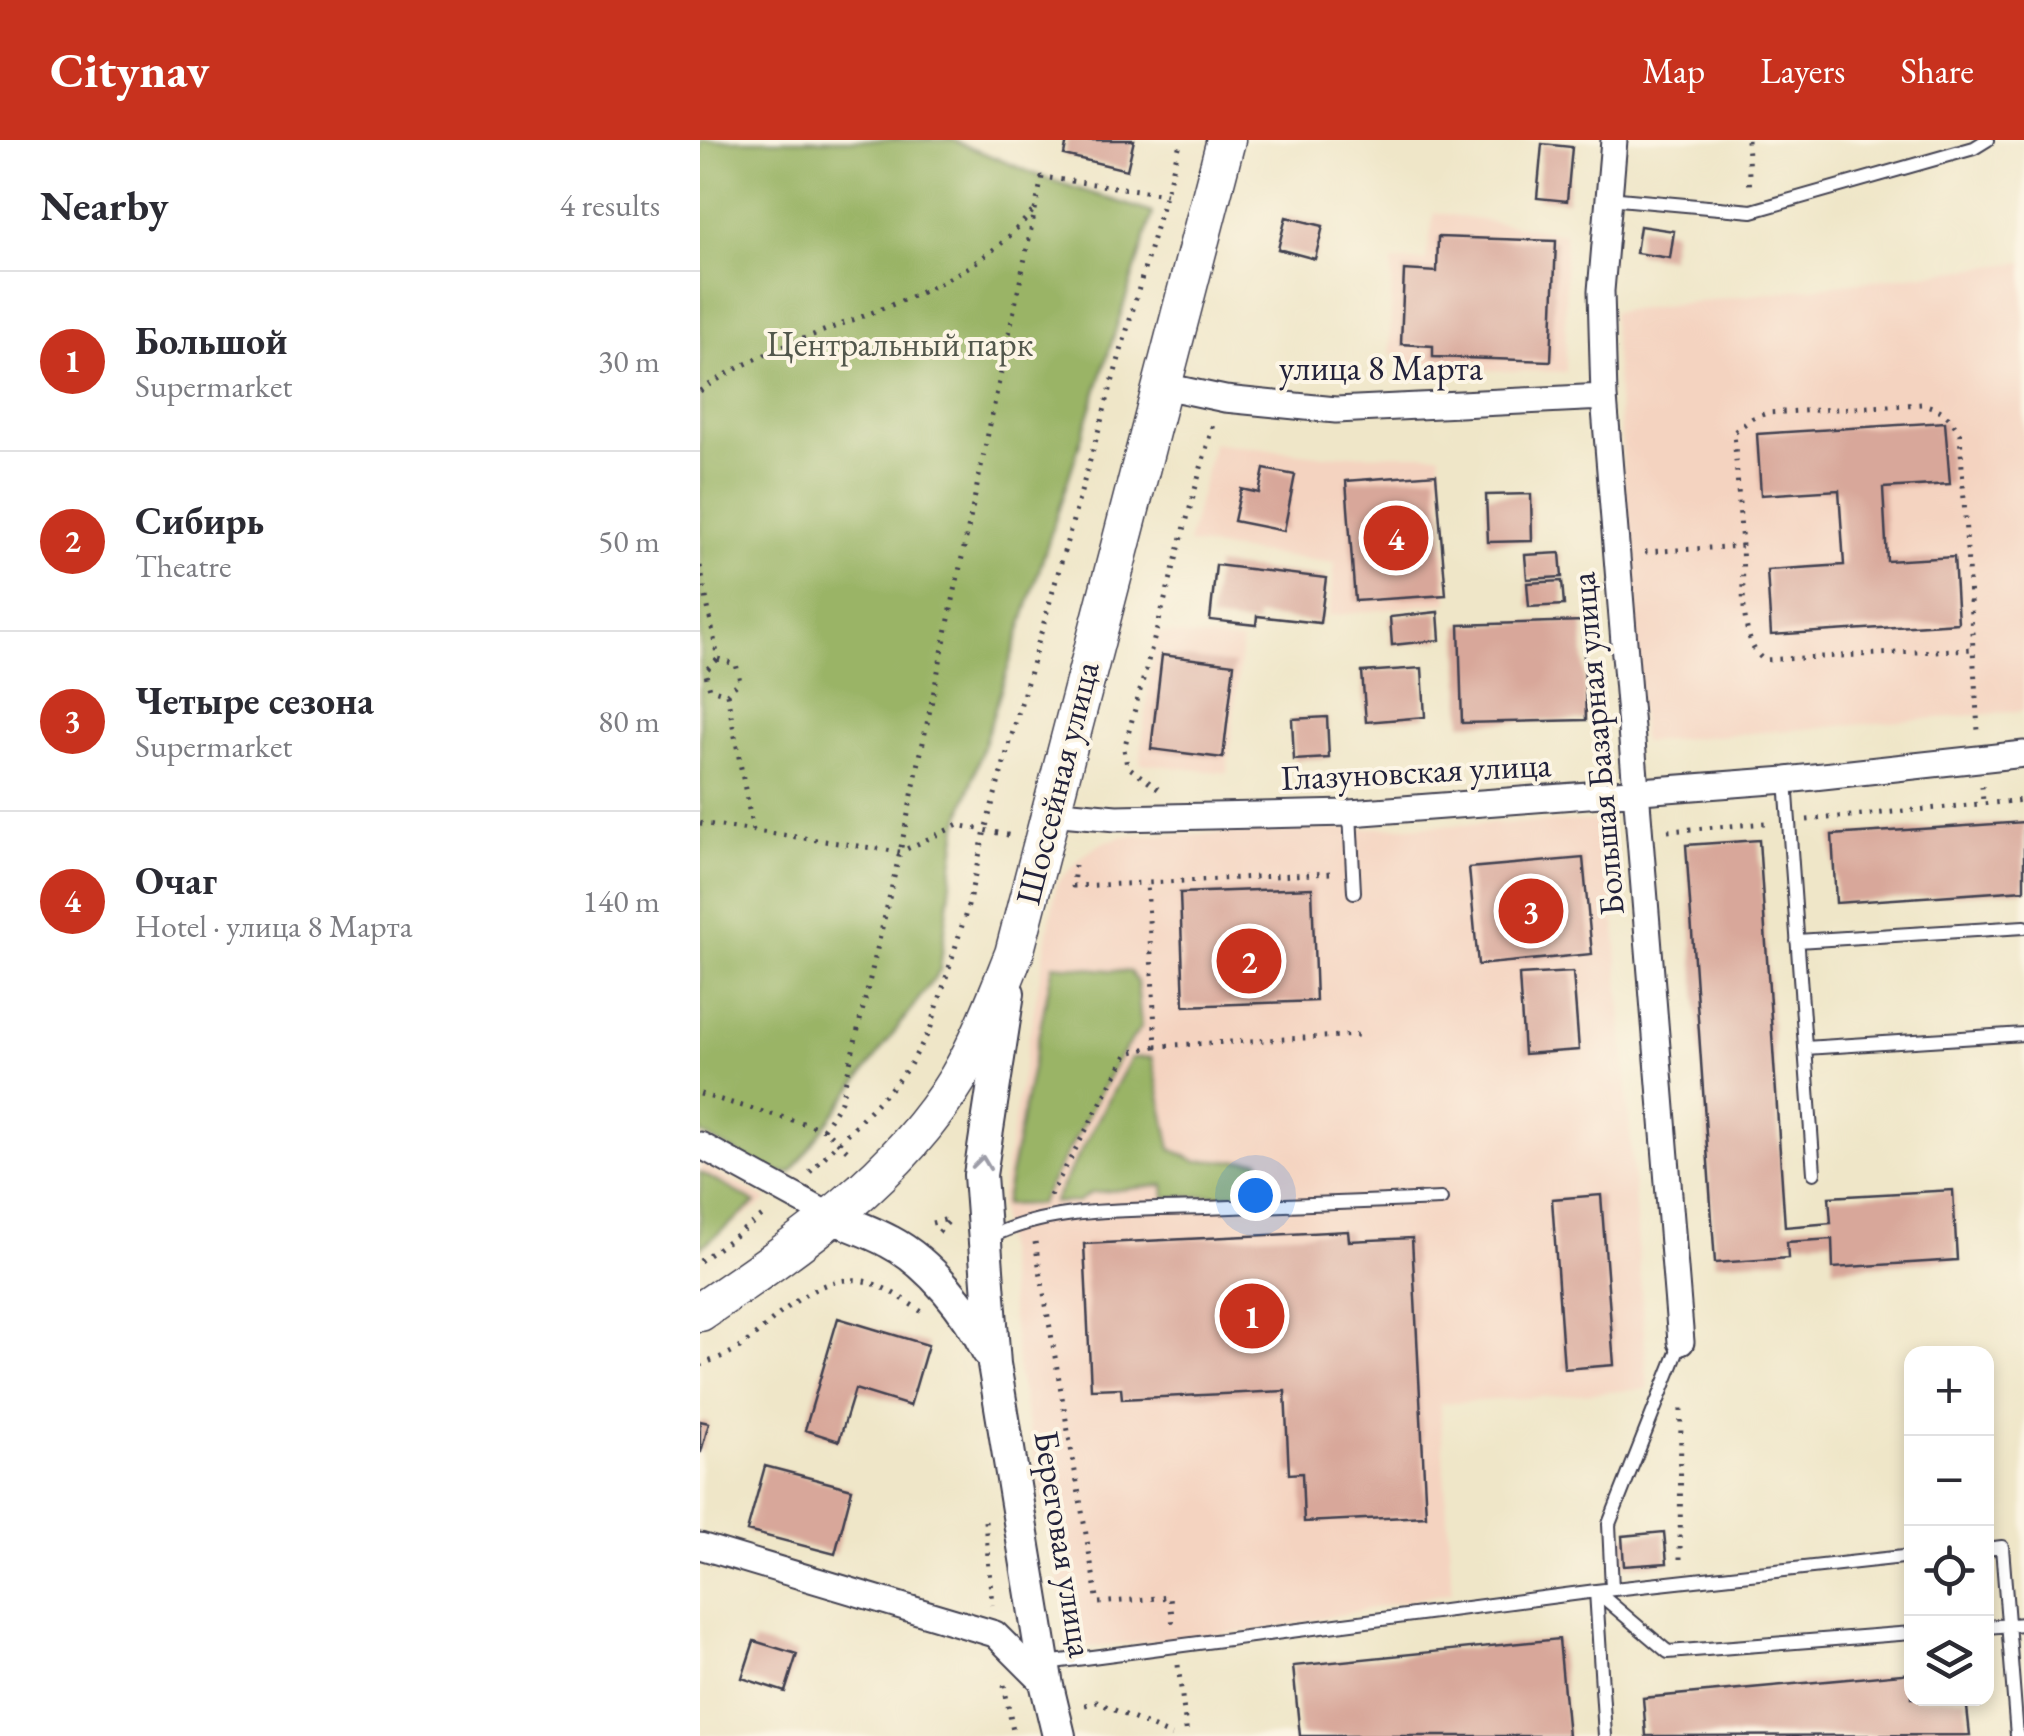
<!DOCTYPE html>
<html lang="en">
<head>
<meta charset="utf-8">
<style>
	:root { --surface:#fff; --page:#f2f2f3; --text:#2b2b33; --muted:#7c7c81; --line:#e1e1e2; --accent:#c8321e }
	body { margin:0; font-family:"EB Garamond",serif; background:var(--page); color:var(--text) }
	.controls { position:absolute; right:30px; bottom:30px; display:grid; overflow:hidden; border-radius:20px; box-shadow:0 5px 15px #0003 }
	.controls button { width:90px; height:90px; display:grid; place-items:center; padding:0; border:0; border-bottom:2px solid var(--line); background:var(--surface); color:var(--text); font:50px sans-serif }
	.you { position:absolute; left:555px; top:1055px; width:35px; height:35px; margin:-25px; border:8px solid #fff; border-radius:50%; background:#1a73e8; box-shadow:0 0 0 15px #1a73e833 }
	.badge { display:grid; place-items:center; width:65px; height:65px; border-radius:50%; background:var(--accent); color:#fff; font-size:32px; font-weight:700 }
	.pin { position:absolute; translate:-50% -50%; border:5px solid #fff; box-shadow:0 2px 10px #0006 }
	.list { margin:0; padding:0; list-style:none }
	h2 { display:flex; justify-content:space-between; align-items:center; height:130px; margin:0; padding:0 40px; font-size:42px }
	h2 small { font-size:32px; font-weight:400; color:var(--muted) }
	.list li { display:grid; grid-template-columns:65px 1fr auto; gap:30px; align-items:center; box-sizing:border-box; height:180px; padding:0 40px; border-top:2px solid var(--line) }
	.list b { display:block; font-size:38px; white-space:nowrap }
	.list p { margin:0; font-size:32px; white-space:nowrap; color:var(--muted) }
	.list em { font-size:32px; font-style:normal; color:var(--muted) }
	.icon { flex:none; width:55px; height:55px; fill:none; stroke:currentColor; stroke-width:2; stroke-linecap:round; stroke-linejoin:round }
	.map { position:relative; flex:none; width:1324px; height:1596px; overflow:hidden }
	header { display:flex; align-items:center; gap:60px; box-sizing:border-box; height:140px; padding:0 50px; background:var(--accent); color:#fff }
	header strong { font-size:48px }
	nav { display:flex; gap:55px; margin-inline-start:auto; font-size:35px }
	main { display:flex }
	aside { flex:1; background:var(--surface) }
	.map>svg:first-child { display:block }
	.built { fill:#f4d3c0 }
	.forest { fill:#9ab466; stroke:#5e6b50; stroke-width:2.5 }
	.building { fill:#d8a79a }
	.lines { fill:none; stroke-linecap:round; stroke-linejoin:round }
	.service-casing { stroke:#413f50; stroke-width:16 }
	.minor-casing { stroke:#413f50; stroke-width:29 }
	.tertiary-casing { stroke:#413f50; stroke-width:36 }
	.secondary-casing { stroke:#413f50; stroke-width:41 }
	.path { stroke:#413f50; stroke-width:5; stroke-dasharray:2.5 8; stroke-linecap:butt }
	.service { stroke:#fff; stroke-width:12 }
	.minor { stroke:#fff; stroke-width:25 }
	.tertiary { stroke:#fff; stroke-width:32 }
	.secondary { stroke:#fff; stroke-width:38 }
	.oneway { stroke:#9c9ca7 }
	.labels { text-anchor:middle; stroke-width:8; stroke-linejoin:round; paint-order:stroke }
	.park-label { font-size:35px; fill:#52574c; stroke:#fcf5e5 }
	.street-label { font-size:35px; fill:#22223b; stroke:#fcf5e5 }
</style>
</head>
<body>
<header>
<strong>Citynav</strong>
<nav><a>Map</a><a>Layers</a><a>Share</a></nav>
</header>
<main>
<aside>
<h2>Nearby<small>4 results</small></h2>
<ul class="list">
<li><span class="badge">1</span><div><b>Большой</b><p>Supermarket</p></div><em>30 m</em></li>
<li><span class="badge">2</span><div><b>Сибирь</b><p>Theatre</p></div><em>50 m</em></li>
<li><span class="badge">3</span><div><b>Четыре сезона</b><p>Supermarket</p></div><em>80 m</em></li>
<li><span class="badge">4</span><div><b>Очаг</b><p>Hotel · улица 8 Марта</p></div><em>140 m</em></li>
</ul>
</aside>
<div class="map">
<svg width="1324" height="1596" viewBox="0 0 1324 1596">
	<rect width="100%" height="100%" fill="#fcf5e5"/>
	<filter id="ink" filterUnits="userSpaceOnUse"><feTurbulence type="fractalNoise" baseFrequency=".01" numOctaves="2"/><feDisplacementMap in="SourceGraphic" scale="20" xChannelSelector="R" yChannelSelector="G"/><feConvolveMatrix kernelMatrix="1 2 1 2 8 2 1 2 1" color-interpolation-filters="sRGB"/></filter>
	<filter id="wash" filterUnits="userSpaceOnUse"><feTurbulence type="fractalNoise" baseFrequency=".0048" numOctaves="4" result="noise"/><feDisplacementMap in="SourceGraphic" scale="40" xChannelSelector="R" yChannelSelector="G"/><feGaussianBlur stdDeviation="2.25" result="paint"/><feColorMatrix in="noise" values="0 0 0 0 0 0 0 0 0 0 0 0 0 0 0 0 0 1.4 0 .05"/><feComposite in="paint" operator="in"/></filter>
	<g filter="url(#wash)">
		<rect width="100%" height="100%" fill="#efe6c8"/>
		<path class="built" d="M734,72l131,22 1,138 -150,-4 -26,-14 2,-93h34z
			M1324,122v449l-382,31 -30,-430z
			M513,303l106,12 121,-1 8,148 -119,14 6,-53 -147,-19z
			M455,492l87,10 -15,131 -87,-10z
			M908,680l40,569 -208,15 12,188 -182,37 -198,21 -53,-271 -20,-174 58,-322 27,-28 20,-13 20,-6z
			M0,1024l68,36 -68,46z"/>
		<path class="forest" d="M0,0h252l90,37 111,36 -195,612 -18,145 -149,203h-16l-75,-40z
			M353,825l77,7 7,10 4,45 -19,26 -83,151 -35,1z
			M452,917l19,92 25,12 63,-1 13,33 -107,5 -1,-13 -73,8 -14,9 -24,1 78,-145z
			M0,1032l56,31 -56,45z"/>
		<g id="blocks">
			<path class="building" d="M367,0h67l-7,30 -63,-15z
				M842,4l30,3 -5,54 -30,-3z
				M586,77l37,9 -8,33 -37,-10z
				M940,86l34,5 -4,27 -34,-5z
				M738,97l118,4 -5,120 -118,-4v-11l-32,-2 3,-74 33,2z
				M1245,282l5,62 -67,4 4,73 67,-4 4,66 -187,12 -4,-65 77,-5 -5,-75 -78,5 -4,-61z
				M564,329l31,6 -11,56 -50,-10 7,-32 18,4z
				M736,334l10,121 -91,6 -9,-120z
				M831,354l1,47 -44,1 -2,-47z
				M860,413l2,24 -35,2 -2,-24z
				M516,425l110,13 -6,45 -63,-7 -1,9 -46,-5z
				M862,441l2,24 -35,2 -2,-24z
				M738,472l2,28 -48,5 -2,-28z
				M883,481l3,99 -124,3 -3,-98z
				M462,515l72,9 -11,94 -72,-9z
				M722,528l3,49 -59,5 -4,-50z
				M627,577l2,41 -35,2 -2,-41z
				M1324,682v68l-188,13 -4,-68z
				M1059,700l26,387 46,-4 -2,-26 124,-7 4,70 -124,8 -1,-29 -45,3 1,16 -73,5 -29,-418z
				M883,718l9,96 -114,11 -9,-97z
				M612,748l4,113 -132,5 -4,-113z
				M873,832l6,78 -55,4 -5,-79z
				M901,1055l13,170 -50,4 -12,-170z
				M648,1091l1,10 63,-3 14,278 -122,6 -2,-49 -13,1 -4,-83 -163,8 -1,-11 -30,1 -7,-145z
				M138,1178l90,27 -18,61 -55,-17 -16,52 -34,-11z
				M0,1281l9,2 -8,29h-1z
				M65,1326l87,23 -17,65 -88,-23z
				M964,1392l3,31 -43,3 -2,-30z
				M859,1499l9,97h-268l-7,-70z
				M54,1501l43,13 -12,38 -43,-14z
				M1212,1533v25h54l4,37 -324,1 -3,-38z"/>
		</g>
	</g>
	<g filter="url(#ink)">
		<use href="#blocks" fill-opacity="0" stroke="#413f50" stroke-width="2.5"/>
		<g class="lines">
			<g class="service-casing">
				<path id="service" d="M908,58l144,13 222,-63 13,-8
					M1086,640l28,393
					M650,673l4,79
					M1097,801l227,-14
					M1105,908l219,-14
					M288,1098c61,-32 149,-28 217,-30 79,-3 158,-6 236,-9
					M1286,1409l16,-2 15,189
					M912,1449l-3,-65 72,-182
					M1286,1487l38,-3
					M346,1523l550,-72 72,61 244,-19
					M905,1596l-9,-145 316,-35"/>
			</g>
			<g class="minor-casing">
				<path id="minor" d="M914,0l-13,151 3,106 77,945
					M459,245l66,14 111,11 268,-13
					M350,672l66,6 234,-5 436,-33 238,-26
					M0,1005l132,72
					M0,1406l295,88 52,52"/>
			</g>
			<g class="tertiary-casing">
				<path id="tertiary" d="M308,853l-28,182 14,189 53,322 12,50
					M132,1077c19,8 40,15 58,25 40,21 78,69 98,109"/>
			</g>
			<g class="secondary-casing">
				<path id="secondary" d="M0,1172c95,-65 197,-133 258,-234 23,-39 39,-82 56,-124l212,-814"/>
			</g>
			<path class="path" d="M1047,0l3,52
				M0,251c90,-63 210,-75 298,-145 14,-11 26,-26 38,-38
				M1042,406l-8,-114 19,-14 14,-5 155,-9c21,5 28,12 38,30l13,215
				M945,412l97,-6c2,31 -4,96 22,114l209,-11 5,82
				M0,426l18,93
				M18,519l18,5 4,17 -13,13 -17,-5 -5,-18z
				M27,554l26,137
				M1282,646l1,17
				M458,649l-31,-23 -3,-17 89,-325
				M1107,680l217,-20
				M0,683l200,29 58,-27 55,11
				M968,691l98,-8
				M375,725l-2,21 74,-3
				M630,733l-183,10 9,163 204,-11
				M0,954l124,35 28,26
				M123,989l18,-28 59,-249 142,-675 124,17
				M110,1032l84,-87 16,-20 20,-35 38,-124 17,-76 196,-690
				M350,1056l78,-143 28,-7
				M232,1083l20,-5
				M239,1092l10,-11
				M335,1102l63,361 72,-6 3,30
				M0,1121l68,-49
				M0,1225c12,-5 26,-9 37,-16 37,-25 71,-73 121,-69 23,3 45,19 64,32
				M285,1381l7,84
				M980,1419l1,-154
				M478,1525l9,71
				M304,1545l10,51
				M385,1565l12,-3 75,34"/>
			<use href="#service" class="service"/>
			<use href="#minor" class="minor"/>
			<use href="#tertiary" class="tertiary"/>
			<use href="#secondary" class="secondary"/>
		</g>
		<defs><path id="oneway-chevron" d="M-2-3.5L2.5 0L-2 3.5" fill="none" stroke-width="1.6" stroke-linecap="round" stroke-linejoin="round" transform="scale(2.5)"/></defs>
		<use class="oneway" href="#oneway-chevron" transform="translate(282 1023) rotate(-83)"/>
	</g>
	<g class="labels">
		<g class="park-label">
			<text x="200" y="216">Центральный парк</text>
		</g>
		<g class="street-label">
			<text x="681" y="240">улица 8 Марта</text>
			<text transform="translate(897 604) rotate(-95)" y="12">Большая Базарная улица</text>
			<text transform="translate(716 631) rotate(-3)" y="12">Глазуновская улица</text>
			<text transform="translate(357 643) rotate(-76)" y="12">Шоссейная улица</text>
			<text transform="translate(364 1404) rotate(81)" y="12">Береговая улица</text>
		</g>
	</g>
</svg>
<div class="controls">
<button>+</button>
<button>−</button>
<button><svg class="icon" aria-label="locate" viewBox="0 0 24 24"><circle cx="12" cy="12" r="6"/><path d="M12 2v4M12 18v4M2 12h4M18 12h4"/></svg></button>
<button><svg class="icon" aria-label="layers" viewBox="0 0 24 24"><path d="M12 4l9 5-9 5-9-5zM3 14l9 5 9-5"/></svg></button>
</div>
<div class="you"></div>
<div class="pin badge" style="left:552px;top:1176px">1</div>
<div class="pin badge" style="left:549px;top:821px">2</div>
<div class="pin badge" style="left:831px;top:771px">3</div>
<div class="pin badge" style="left:696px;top:398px">4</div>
</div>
</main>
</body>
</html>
